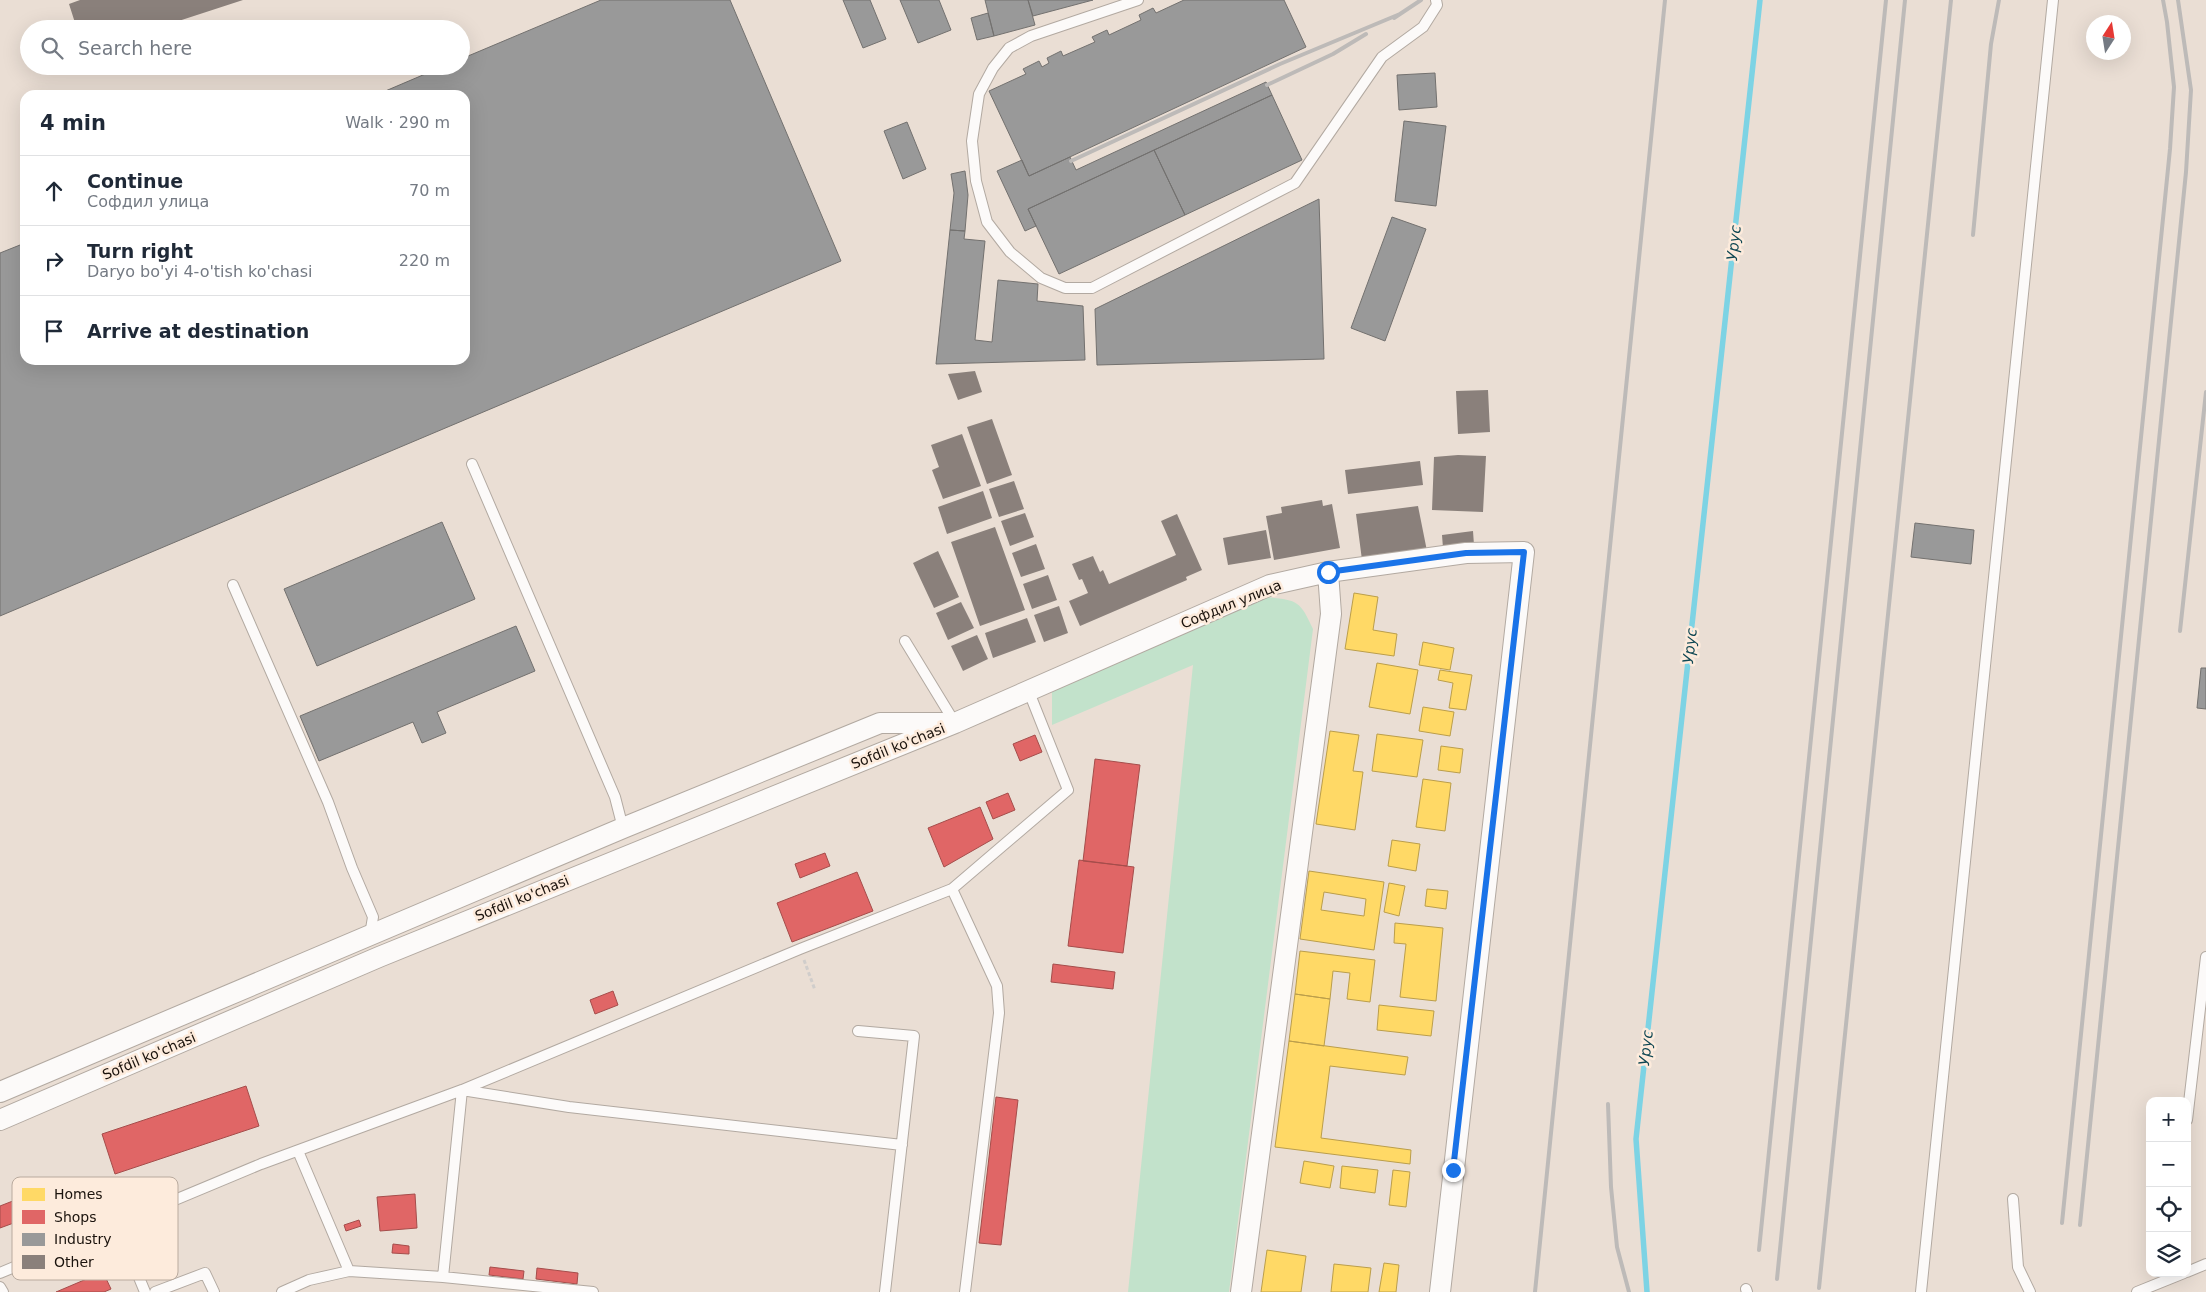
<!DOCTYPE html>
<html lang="en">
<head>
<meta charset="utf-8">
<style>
	:root { --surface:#fff; --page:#f6f6f7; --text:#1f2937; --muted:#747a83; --line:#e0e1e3 }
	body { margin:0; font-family:"DejaVu Sans",sans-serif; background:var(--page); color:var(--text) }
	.controls { position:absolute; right:15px; bottom:15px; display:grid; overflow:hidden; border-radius:10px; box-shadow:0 5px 20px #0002 }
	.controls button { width:45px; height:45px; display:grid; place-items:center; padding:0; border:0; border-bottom:1px solid var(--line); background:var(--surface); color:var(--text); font:25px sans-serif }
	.compass { position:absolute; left:2086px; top:15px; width:45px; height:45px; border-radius:50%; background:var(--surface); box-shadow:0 5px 20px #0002; rotate:12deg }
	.stop { position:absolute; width:15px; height:15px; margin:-11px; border:4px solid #1a73e8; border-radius:50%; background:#fff }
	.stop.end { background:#1a73e8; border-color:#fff; box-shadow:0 1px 5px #0008 }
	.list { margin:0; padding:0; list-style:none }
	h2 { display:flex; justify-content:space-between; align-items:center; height:65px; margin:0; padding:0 20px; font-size:21px }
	h2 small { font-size:16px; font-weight:400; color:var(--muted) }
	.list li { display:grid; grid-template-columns:32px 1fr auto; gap:15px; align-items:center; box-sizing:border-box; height:70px; padding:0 20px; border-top:1px solid var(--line) }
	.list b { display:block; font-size:19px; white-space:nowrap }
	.list p { margin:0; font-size:16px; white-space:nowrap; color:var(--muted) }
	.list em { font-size:16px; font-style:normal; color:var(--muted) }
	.icon { flex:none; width:28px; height:28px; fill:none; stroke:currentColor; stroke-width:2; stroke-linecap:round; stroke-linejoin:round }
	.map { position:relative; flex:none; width:2206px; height:1292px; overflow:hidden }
	.search { position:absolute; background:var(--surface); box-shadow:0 5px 20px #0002; left:20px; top:20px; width:450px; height:55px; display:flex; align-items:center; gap:12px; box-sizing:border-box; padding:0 18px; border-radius:28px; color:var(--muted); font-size:19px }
	.panel { position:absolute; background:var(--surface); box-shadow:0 5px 20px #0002; left:20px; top:90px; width:450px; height:275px; border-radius:15px }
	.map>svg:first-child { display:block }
	.green { fill:#c2e2cb }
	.homes { fill:#ffd966; stroke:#bb9e4b; fill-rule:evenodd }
	.shops { fill:#e06666; stroke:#a54d4b }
	.industry { fill:#999; stroke:#73716f }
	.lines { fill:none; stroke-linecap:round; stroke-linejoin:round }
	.stream { stroke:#7dd3e4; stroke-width:5.5 }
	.building { fill:#8a807b }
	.lane-casing { stroke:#b2a9a1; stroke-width:12 }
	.street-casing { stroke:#b2a9a1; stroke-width:22 }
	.path { stroke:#d0cdcb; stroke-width:3; stroke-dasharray:4 2.5; stroke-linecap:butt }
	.lane { stroke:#fcfaf9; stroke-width:10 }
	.street { stroke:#fcfaf9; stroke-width:20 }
	.rail { stroke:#bdbab8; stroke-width:4 }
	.route { stroke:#1a73e8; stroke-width:6 }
	.labels { text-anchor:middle; stroke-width:5; stroke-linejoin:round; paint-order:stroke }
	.street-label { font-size:14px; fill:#1b130d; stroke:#fdebdc }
	.water-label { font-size:15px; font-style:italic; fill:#0f4753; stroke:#fdebdc }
	.key { fill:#fdebdc; stroke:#b9aa9e; stroke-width:1 }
	.key-label { font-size:14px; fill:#1b130d }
</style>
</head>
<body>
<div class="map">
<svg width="2206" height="1292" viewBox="0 0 2206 1292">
	<rect width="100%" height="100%" fill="#eaded4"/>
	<path class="green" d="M1266,597c31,3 34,3 47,32l-84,663h-101l65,-627 -141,60v-34z"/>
	<path class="homes" d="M1354,593l24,4 -5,33 24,4 -3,22 -49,-7z
		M1423,642l31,6 -4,22 -31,-5z
		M1377,663l41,7 -8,44 -41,-7z
		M1440,670l32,5 -6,35 -17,-2 4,-25 -15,-3z
		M1423,707l31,5 -4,24 -31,-5z
		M1330,731l29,4 -6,36 10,1 -8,58 -39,-6z
		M1377,734l46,6 -6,37 -45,-6z
		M1441,746l22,3 -3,24 -22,-3z
		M1423,779l28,4 -6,48 -29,-4z
		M1392,840l28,4 -4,27 -28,-5z
		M1309,871l75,11 -10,68 -74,-11zM1324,892l42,7 -2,17 -43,-6z
		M1389,883l16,3 -6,30 -15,-4z
		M1427,889l21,2 -2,18 -21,-3z
		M1395,923l48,5 -7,73 -36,-4 6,-53 -12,-1z
		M1300,951l75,9 -5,42 -23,-3 3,-26 -17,-2 -3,28 -35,-5z
		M1295,994l35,5 -6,47 -35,-5z
		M1379,1005l55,6 -3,25 -54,-6z
		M1289,1041l119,16 -3,18 -75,-9 -9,72 90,12 -1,14 -135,-17z
		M1304,1161l30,5 -4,22 -30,-5z
		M1342,1166l36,4 -3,23 -35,-5z
		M1393,1170l17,2 -4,35 -17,-2z
		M1267,1250l39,6 -5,36h-40z
		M1384,1263l15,2 -3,27h-17z
		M1334,1264l37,4 -3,24h-37z"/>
	<path class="shops" d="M1035,735l7,17 -22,9 -7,-17z
		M1095,759l45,6 -13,101 -44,-5z
		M1008,793l7,17 -22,9 -7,-17z
		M980,807l13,32 -49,28 -16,-39z
		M825,853l5,13 -30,12 -5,-14z
		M1079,860l55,7 -11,86 -55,-7z
		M857,872l16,39 -81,31 -15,-39z
		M1053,964l62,8 -2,17 -62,-7z
		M613,991l5,14 -23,9 -5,-14z
		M246,1086l13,40 -144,48 -13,-40z
		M996,1097l22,3 -17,145 -22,-2z
		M415,1194l2,34 -37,3 -3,-34z
		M23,1197l7,20 -30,11v-22z
		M359,1220l2,6 -15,5 -2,-6z
		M393,1244l16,2v8l-17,-1z
		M490,1267l34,4 -1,8 -34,-4z
		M537,1268l41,5 -1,11 -41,-5z
		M103,1272l8,17 -7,3h-48z"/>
	<path class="industry" d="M601,0h129l111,261 -841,355v-363l25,-10v117h440v-265h-89l68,-29h17v-7z
		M843,0h27l16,39 -23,9z
		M900,0h39l12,30 -33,13z
		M985,0h43l7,25 -41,11z
		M1028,0h65l-60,16z
		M1184,0h100l22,47 -277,129 -40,-85 37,-17 -3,-5 16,-8 3,6 7,-4 -2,-5 14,-7 2,5 32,-14 -3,-5 15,-7 2,5 32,-15 -2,-5 14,-7 3,5z
		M988,13l6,23 -17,4 -6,-22z
		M1435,73l2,34 -38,3 -2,-35z
		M1266,82l6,13 -244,114 8,17 -11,5 -28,-60 25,-11 7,16 41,-19 6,13z
		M1272,95l30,65 -117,55 -31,-65z
		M1404,121l42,5 -10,80 -41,-5z
		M907,122l19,47 -23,10 -19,-48z
		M1154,150l31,65 -126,59 -31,-65z
		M965,171l3,24 -3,36 -15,-1 4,-37 -3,-19z
		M1319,199l5,160 -227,6 -2,-56z
		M1392,217l34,12 -41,112 -34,-13z
		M950,230l15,1 -1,8 21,2 -10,99 17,2 6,-62 40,4 -1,17 46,5 2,54 -149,4z
		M442,522l33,77 -158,67 -33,-77z
		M1915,523l59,7 -3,34 -60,-7z
		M516,626l19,45 -98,41 9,21 -24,10 -9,-21 -94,39 -19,-45z
		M2201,668h5v41l-9,-1z"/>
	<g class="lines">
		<path class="stream" d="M1647,1292l-11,-153 124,-1139"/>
	</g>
	<path class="building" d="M80,0h163l-89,29h-77l-8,-25z
		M975,371l7,21 -24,8 -10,-26z
		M1488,390l2,42 -32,2 -2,-43z
		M992,419l20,56 -25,9 -20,-57z
		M962,434l19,52 -38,13 -11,-29 7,-3 -8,-22z
		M1458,455l28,1 -3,56 -51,-2 2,-53z
		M1420,461l3,24 -75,9 -3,-24z
		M1014,481l10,28 -25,8 -10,-28z
		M983,491l9,27 -45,16 -9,-27z
		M1322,500l1,6 9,-2 8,44 -66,12 -8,-44 16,-3 -1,-6z
		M1418,506l9,45 -65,9 -6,-46z
		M1025,513l9,24 -24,9 -9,-25z
		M1177,514l25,56 -16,7 1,3 -107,46 -11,-25 19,-8 -6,-14 -3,1 -7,-16 21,-8 7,16 3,-2 6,14 67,-29 -15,-34z
		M995,527l30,83 -45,16 -29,-84z
		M1266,530l5,28 -43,7 -5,-27z
		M1473,531l1,14 -31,3 -1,-13z
		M1036,544l9,25 -24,8 -9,-24z
		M938,551l21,46 -25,11 -21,-45z
		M1048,575l9,25 -25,9 -9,-25z
		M961,602l13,26 -26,12 -12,-27z
		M1059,606l9,27 -24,9 -10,-27z
		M1027,618l9,24 -43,16 -8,-25z
		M977,635l11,24 -25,12 -12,-25z"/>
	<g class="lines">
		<g class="lane-casing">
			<path id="lane" d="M1138,0l-107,36 -22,12 -16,20 -14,26 -7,47 4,40 11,41 23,30 31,26 24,10h27l203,-105 87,-126 41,-30 14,-22 -1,-5
				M472,464l143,333 8,31
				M233,585l95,217 24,66 21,49 -3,18
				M905,641l50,82
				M952,889l45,97 2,27 -34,279
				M858,1031l56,5 -29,256
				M2187,1120l19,-163
				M298,1151l51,120
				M2013,1199l5,68 12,25
				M117,1224l28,68
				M2187,1272l19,-8
				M0,1273l261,-109 201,-74 338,-141 152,-60 116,-99 -39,-98
				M443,1277l19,-187 107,17 333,38
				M0,1287l3,5
				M1746,1289l1,3
				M155,1292l50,-19 9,19
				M282,1292l27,-12 40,-9 94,6 150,15
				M1921,1292l132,-1292
				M2137,1292l47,-19"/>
		</g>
		<g class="street-casing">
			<path id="street" d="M0,1092l623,-264 257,-105h63
				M0,1120l379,-163 576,-234 315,-138 58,-13 138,-19 58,-1 -84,740
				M1241,1292l90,-678 -3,-42"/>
		</g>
		<path class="path" d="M804,960l11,30"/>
		<use href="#lane" class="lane"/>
		<use href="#street" class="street"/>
		<path class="rail" d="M1394,18l27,-18
			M1267,85l66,-31 33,-20
			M1071,161l209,-97 120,-50
			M1973,235l18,-191 8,-44
			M2180,631l26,-239
			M1608,1104l3,83 6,60 12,45
			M2062,1223l108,-1074 4,-62 -7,-65 -4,-22
			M2080,1225l106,-1053 5,-82 -13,-90
			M1759,1250l127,-1250
			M1777,1279l128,-1279
			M1819,1288l132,-1288
			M1535,1292l130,-1292"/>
	</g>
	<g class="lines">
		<path class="route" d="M1328,572l138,-19 58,-1 -71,618"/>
	</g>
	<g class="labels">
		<g class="street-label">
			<text transform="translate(1231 604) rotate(-22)" y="5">Софдил улица</text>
			<text transform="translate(898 746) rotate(-22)" y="5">Sofdil ko'chasi</text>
			<text transform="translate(522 898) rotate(-22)" y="5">Sofdil ko'chasi</text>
			<text transform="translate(149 1056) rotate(-23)" y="5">Sofdil ko'chasi</text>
		</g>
		<g class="water-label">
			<text transform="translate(1734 243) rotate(-84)" y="5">Урус</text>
			<text transform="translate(1690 646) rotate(-84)" y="5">Урус</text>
			<text transform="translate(1646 1048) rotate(-84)" y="5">Урус</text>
		</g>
	</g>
	<rect x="12" y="1177" width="166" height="103" rx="8" class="key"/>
	<rect x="22" y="1188" width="23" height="13" fill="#ffd966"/>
	<rect x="22" y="1210" width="23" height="14" fill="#e06666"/>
	<rect x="22" y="1233" width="23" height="13" fill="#999"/>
	<rect x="22" y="1255" width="23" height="14" fill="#8a807b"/>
	<g class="key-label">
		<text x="54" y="1199">Homes</text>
		<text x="54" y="1222">Shops</text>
		<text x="54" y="1244">Industry</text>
		<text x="54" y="1267">Other</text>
	</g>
</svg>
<div class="controls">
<button>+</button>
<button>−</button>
<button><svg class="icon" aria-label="locate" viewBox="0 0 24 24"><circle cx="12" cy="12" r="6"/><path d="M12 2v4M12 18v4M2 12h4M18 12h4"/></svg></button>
<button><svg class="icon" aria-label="layers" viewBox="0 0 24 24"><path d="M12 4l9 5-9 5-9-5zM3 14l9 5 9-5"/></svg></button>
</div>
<svg class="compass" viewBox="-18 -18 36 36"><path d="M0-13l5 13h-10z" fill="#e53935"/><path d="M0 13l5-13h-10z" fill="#747a83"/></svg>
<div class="stop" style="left:1328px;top:572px"></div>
<div class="stop end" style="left:1453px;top:1170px"></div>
<div class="search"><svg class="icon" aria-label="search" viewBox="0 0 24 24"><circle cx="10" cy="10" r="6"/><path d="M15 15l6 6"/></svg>Search here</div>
<section class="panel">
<h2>4 min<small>Walk · 290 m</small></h2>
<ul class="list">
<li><svg class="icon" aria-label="ahead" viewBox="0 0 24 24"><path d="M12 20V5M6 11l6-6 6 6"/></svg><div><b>Continue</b><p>Софдил улица</p></div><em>70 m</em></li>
<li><svg class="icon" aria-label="right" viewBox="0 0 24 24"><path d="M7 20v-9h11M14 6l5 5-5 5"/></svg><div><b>Turn right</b><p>Daryo bo'yi 4-o'tish ko'chasi</p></div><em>220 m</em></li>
<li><svg class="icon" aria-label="arrive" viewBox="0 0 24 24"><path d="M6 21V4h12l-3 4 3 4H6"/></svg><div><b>Arrive at destination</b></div></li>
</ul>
</section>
</div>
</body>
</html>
